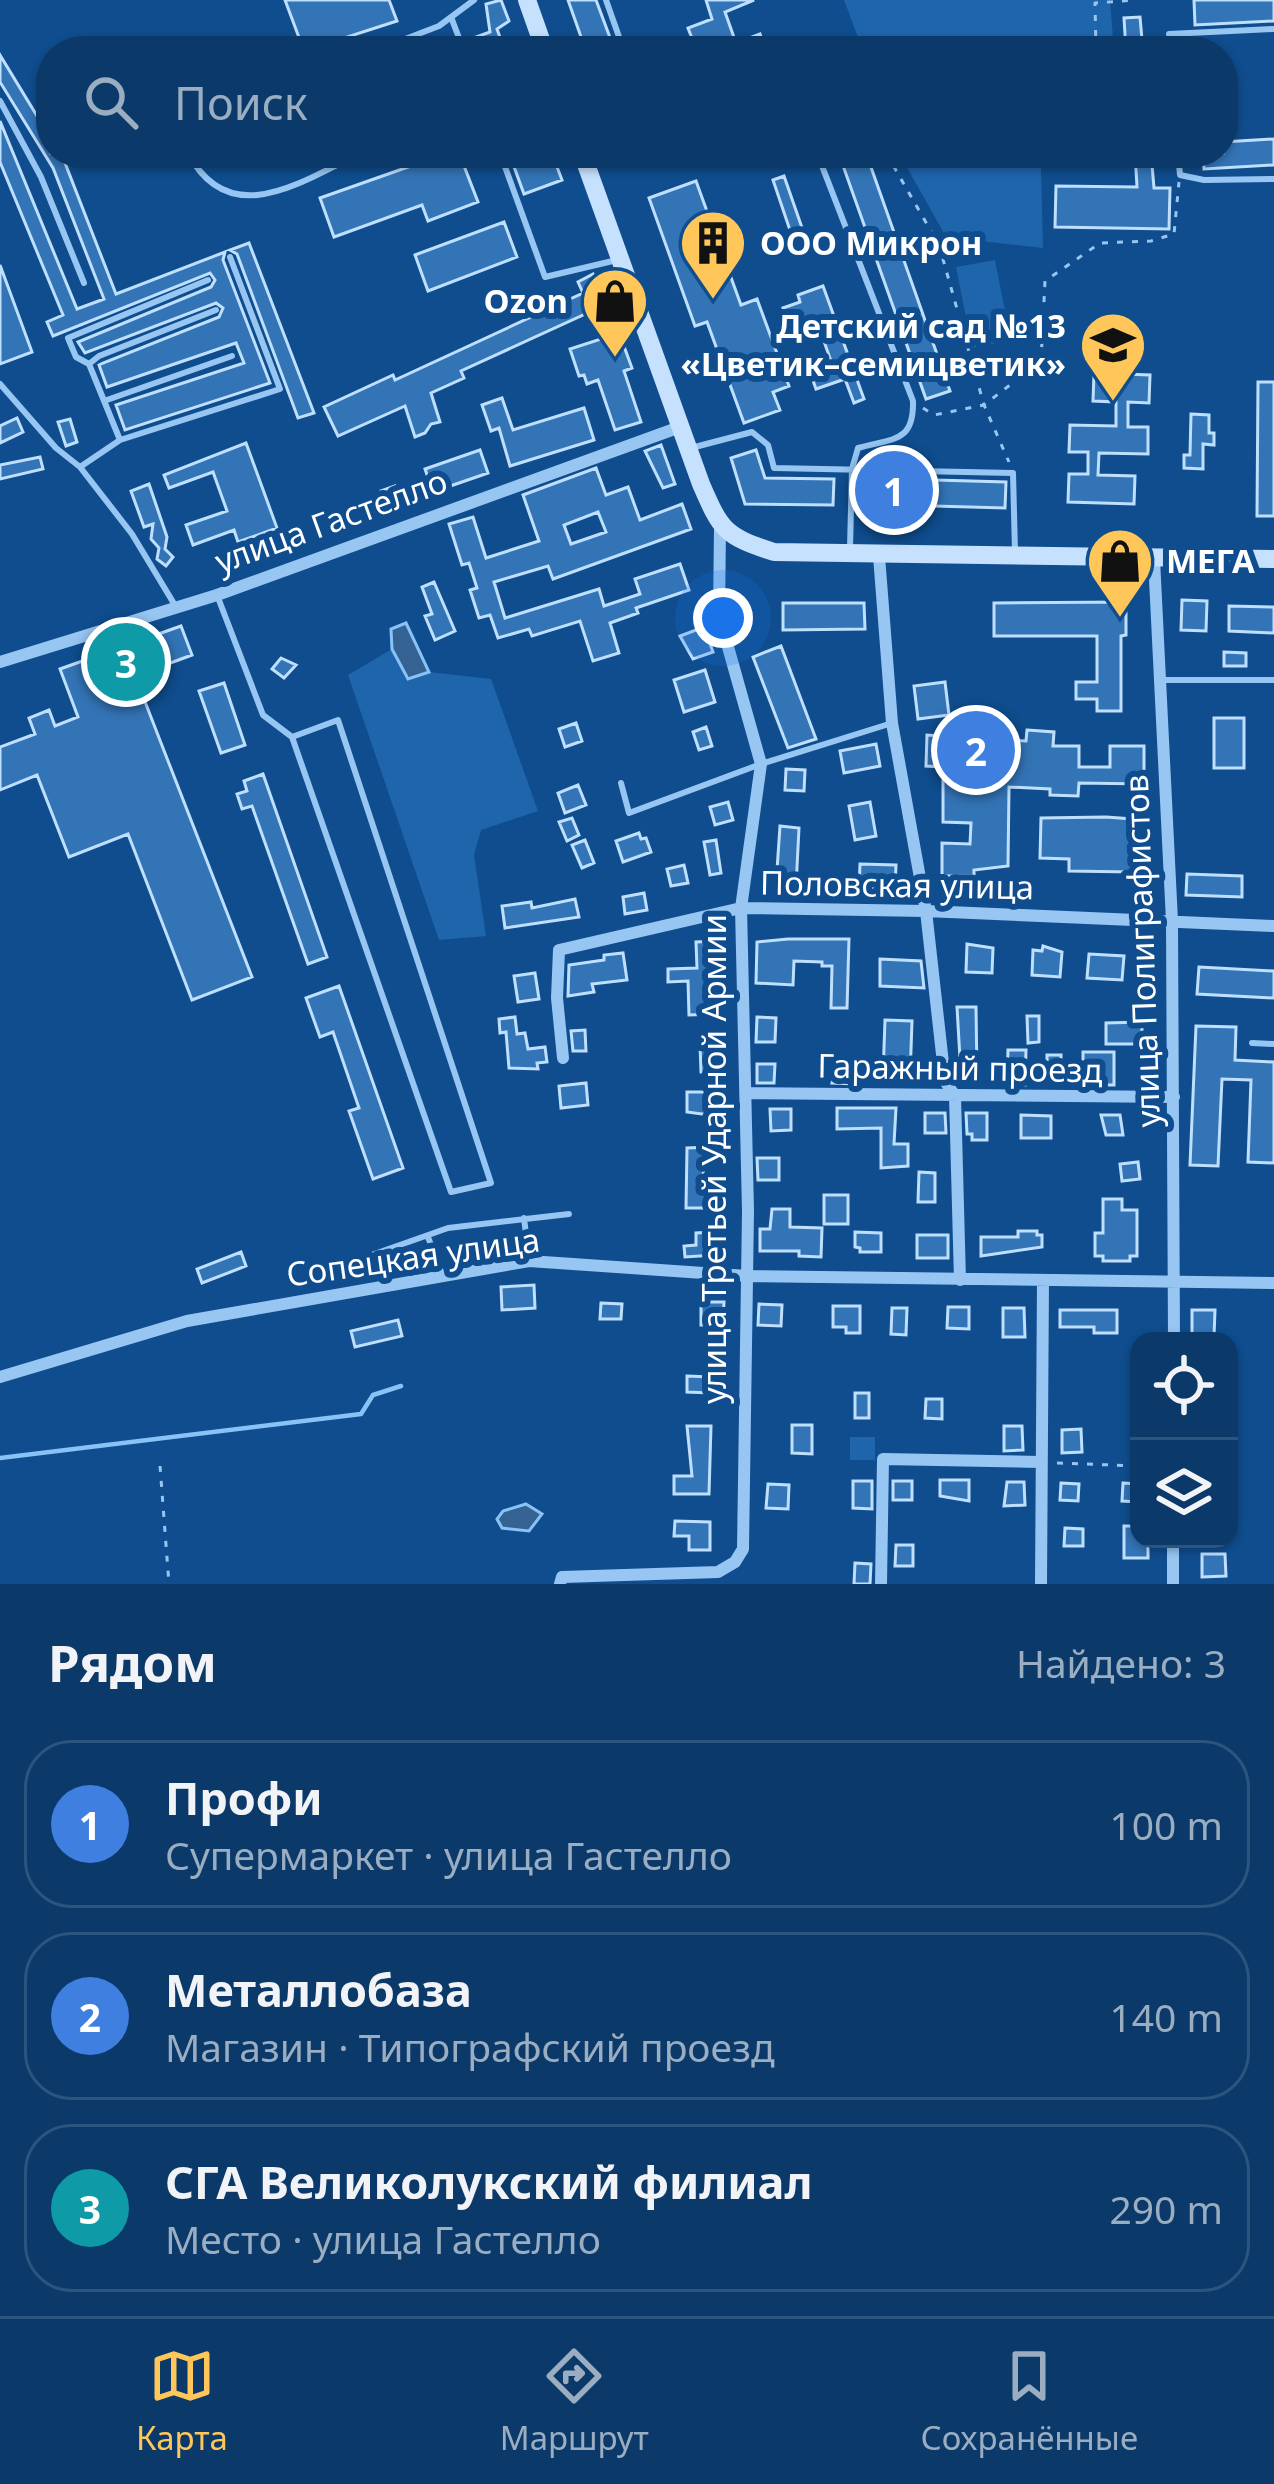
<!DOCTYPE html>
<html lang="ru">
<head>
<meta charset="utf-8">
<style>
	:root { --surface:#0b3a6a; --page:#194572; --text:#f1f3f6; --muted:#9aadc1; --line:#2b547e; --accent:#ffc659 }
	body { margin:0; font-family:"Noto Sans",sans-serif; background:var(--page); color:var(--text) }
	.controls { position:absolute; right:36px; bottom:36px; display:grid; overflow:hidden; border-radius:24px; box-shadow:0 3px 9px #0004 }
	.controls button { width:108px; height:108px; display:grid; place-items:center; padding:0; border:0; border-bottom:3px solid var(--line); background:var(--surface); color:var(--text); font:60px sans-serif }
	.you { position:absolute; left:723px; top:618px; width:42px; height:42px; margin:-30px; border:9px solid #fff; border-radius:50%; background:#1a73e8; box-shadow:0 0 0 18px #1a73e833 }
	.badge { display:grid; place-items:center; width:78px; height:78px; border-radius:50%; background:var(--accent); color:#fff; font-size:39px; font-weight:700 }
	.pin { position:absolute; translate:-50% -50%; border:6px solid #fff; box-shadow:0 3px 12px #0006 }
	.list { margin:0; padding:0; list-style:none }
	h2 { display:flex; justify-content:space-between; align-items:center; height:156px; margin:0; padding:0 48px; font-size:51px }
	h2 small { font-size:39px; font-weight:400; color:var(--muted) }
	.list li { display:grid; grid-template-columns:78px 1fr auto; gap:36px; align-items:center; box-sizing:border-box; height:168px; margin:0 24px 24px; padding:0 24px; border:3px solid var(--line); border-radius:48px }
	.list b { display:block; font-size:45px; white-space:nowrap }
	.list p { margin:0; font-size:39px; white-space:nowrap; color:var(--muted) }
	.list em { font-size:39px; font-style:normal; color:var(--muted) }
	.icon { flex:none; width:66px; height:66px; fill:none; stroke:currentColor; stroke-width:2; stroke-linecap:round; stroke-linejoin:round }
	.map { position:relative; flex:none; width:1274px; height:1584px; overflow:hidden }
	.search { position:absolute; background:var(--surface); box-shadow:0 3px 9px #0004; left:36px; right:36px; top:36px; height:132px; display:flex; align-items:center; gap:30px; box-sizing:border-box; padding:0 42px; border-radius:48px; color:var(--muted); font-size:45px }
	.sheet { height:732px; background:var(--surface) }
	nav { display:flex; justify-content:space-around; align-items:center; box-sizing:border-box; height:168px; border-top:3px solid var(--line); background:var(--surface); font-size:33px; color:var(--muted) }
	nav a { display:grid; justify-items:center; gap:6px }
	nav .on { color:var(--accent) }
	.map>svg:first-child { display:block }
	.green { fill:#1e65ac }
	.water { fill:#346292; stroke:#88c2f7; stroke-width:3 }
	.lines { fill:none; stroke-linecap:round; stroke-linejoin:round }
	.stream { stroke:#88c2f7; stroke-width:4.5 }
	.building { fill:#3374b6; stroke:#bfdffe; stroke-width:3; fill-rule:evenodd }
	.path { stroke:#97c6f3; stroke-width:3; stroke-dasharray:6 9; stroke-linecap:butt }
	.lane { stroke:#97c6f3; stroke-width:6 }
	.street { stroke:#97c6f3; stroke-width:12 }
	.secondary { stroke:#c6e1fd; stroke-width:18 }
	.labels { text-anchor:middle; stroke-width:12; stroke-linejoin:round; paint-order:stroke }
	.poi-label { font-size:33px; font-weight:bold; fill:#fff; stroke:#0f4d8e; text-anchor:start }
	.street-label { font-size:33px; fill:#fff; stroke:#0f4d8e }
</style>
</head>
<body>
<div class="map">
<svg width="1274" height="1584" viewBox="0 0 1274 1584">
	<rect width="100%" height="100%" fill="#0f4d8e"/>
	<path class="green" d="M844,0h266l4,51h-251z
		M899,153h222l1,15 -81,-1 2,81 -97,-11z
		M995,260l16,81 -39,7 -16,-81z
		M392,649l16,29 21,-6 62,7 47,132 -57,19 -7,25 12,81 -47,4 -91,-265z
		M850,1437h25v23h-25z"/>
	<path class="water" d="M406,623l23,49 -21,7 -16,-30 -1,-20z
		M526,1504l16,10 -13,17 -27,-3 -5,-9 6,-8z"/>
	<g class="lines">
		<path class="stream" d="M0,1458l361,-44 12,-19 28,-9"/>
	</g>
	<path class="building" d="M285,0h104l8,21 -93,30z
		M501,0l8,21 -12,8 8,22h-34l-3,-11 22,-8 -4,-28z
		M568,0h28l19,51h-29z
		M706,0h48l-29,12 11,31 24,-9 6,17h-48l3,-7 -24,7 -9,-23 24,-9z
		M1194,0h80v21l-79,4z
		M1140,17l3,34h-17l-2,-33z
		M0,55l51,84v14h8l6,10 51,131 109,-42 -2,8 47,123 -145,47 -9,-25 128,-42 -8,-20 -129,44 -8,-22 4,-2 116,-46 4,-9 -7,-5 -131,50 -7,-11 133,-55 4,-7 -5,-7 -157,63 -6,-14 16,-7 -63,-153v-41l77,188 27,-10 -51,-131 -53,-86z
		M1274,139v26l-70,4 -1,-16h20v-11z
		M402,153h57l19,49 -50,19 -6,-16 -88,32 -14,-39 88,-31z
		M509,153h34l3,9 8,-3 8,21 -38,14z
		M860,153h6l84,238 -24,8 -85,-239z
		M1135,153h16l3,35h16l-1,41 -114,-2 1,-41 81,1z
		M784,176l24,69 -12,3 -23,-68z
		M696,181l45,124 16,-6 32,87 -16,6 7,18 -36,13 -37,-101 -12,4 -46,-128z
		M504,222l13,35 -89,34 -13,-36z
		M249,243l65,170 -16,5 -61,-164 -7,-4z
		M0,265l32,87 -32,12z
		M593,274l14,30 -146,67 3,7 -33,15 9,29 -9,2 -6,9 -10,4 -10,-31 -67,30 -14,-29 69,-32 2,5 188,-87 -5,-11z
		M823,286l41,113 -10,4 -9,-24 -29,10 -6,-17 22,-8 -12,-34 -8,3 -6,-16 -17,6 -6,-15 17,-6 -2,-7z
		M610,336l3,8 9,-3 10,27 -8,3 17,51 -26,8 -17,-50 -11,4 -3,-9 -5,1 -9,-27z
		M1094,373l56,2 -1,28 -21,-1v25h20v27l-49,-1 -1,22 37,1 -1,28 -66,-2 1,-28h19v-22h-19l1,-27 46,1v-24l-23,-1z
		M1258,382h16v134h-17z
		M502,398l11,32 71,-22 10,32 -84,26 -11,-38 -8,3 -9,-26z
		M1191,414l18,1v18h5v12l-11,-1v25l-19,-1v-13h6z
		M17,418l6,14 -23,11v-17z
		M70,419l7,23 -11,4 -8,-24z
		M246,443l31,85 -39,14 -4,-12 -41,15 -7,-20 41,-14 -14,-39 -44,16 -5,-13z
		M661,445l14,39 -12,4 -18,-37z
		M480,450l8,23 -55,19 -8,-23z
		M756,450l9,28 69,1 -1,26 -88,-1 -14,-46z
		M40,457l3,12 -43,10v-14z
		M596,468l10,27 22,-8 12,33 42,-16 9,25 -138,50 -5,-13 -54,16 11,36 94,-29 5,17 36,-12 -5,-15 45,-15 9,26 -53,18 2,5 -28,10 9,30 -26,8 -13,-40 -48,15 -3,-7 -31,9 -8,-23 -11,3 -9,-28 7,-2 -8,-25 -7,2 -13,-41 24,-7 13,41 53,-17 -16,-46zM598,512l8,20 -35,12 -7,-19z
		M863,478l143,4 -1,26 -143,-4z
		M149,484l18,53 -2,12 8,8 -7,9 -9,-7 2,-11 -8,-9 2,-15 -9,3 -13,-36z
		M395,486l8,23 -14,5 -8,-23z
		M434,582l21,49 -20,9 -10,-24 7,-2 -10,-27z
		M1182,600l25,1 -1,30 -25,-1z
		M1126,602v33l-5,1v75h-24v-12h-21v-17h21v-46h-103v-33z
		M783,603h81l1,26 -82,1z
		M1229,606l45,1v26l-45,-2z
		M181,626l11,29 -57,21 117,301 -60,23 -64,-166 -59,23 -32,-82 -37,15v-43l35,-13 -6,-16 20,-8 6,16 23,-9 -18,-48z
		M704,627l9,25 -20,7 -13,-23z
		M781,646l35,93 -28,9 -35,-91z
		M1224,652l22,1v13h-22z
		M281,658l15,7 -12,13 -12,-9z
		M705,670l10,32 -31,10 -10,-32z
		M945,682l4,33 -31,4 -4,-33z
		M224,683l21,62 -24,8 -22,-62z
		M1214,718h30v50h-30z
		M576,723l6,18 -17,6 -6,-18z
		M706,727l6,19 -13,4 -6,-18z
		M1027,730l27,2 -1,14h26v21h31v-21h34v38l-65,-1 -1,13 -28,-1v-6l-41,-2 -1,79 -34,4v6h-32v-33l28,1 1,-21 -28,-1v-55l-17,-1 1,-31 99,6z
		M876,744l4,22 -36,7 -4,-22z
		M786,769l19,1 -1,21 -19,-1z
		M263,774l64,183 -19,7 -56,-158 -10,3 -5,-15 10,-3 -3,-10z
		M578,785l8,20 -21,8 -7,-20z
		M728,802l5,18 -18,5 -5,-18z
		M870,802l6,34 -21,4 -6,-34z
		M1106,817l26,2 -1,53 -62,-1v-12l-29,-1 1,-40z
		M572,818l7,17 -12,6 -8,-19z
		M780,826l19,2 -3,59 -20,-2z
		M639,833l2,6 5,-1 5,14 -28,10 -7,-21z
		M585,840l9,23 -12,5 -10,-23z
		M716,840l5,33 -11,2 -6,-33z
		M860,864l36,1 -1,24 -36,-1z
		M684,865l4,18 -17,3 -4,-17z
		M1187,874l55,2v21l-56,-2z
		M644,893l3,17 -22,4 -2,-17z
		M575,899l4,18 -74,11 -3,-22 29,-4 1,6z
		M788,939h61l-2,69h-16l1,-42h-10v-4l-28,-1 -1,24 -37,-2 1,-41z
		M718,941l1,27h6v13h-6l2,33 -32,1 -1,-34 -20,1v-13l29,-1 -1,-26z
		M967,944l26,4 -1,25 -26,-1z
		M1043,946l19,6 -2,25 -28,-2 1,-25 9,1z
		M623,953l4,27 -35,4 2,8 -26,4 1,-31 35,-5v-5z
		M1089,954l35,2 -2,24 -35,-2z
		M880,959l41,2 3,27 -44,-2z
		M1199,967l75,4v27l-77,-4z
		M535,973l4,26 -21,3 -4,-26z
		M339,986l64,182 -30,11 -24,-68 10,-3 -26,-76 -13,5 -14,-39z
		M957,1007h19l1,68 -16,1z
		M1027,1016h12v26l-11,1z
		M515,1017l2,17 8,-1 3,16 17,-2 2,15 -10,1 1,6 -29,-1 -3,-36 -6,1 -1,-14z
		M757,1017l19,1 -1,24h-19z
		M885,1020l27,1 -2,57 -27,-2z
		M1142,1022v22h-36v-21z
		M1196,1026l40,1 -1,33 39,2v101l-26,-1 3,-82 -29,-1 -4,87 -28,-1z
		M585,1030l1,21h-13l-2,-20z
		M720,1044l1,27 -20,1 -1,-27z
		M1008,1050h18l-1,35 -18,-1z
		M1083,1052h31v33h-13v-9l-18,1z
		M1047,1055h14v20h-14z
		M757,1064h18l-1,19h-17z
		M836,1066h20v18l-24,-1z
		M586,1083l2,22 -27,3 -2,-22z
		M687,1092h30v24l-30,-4z
		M837,1108h59l-2,36h14v22l-27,2v-40l-44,1z
		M770,1109h21v21l-20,1z
		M925,1113h20l1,20h-21z
		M966,1113h21v27h-15v-6h-5z
		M1021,1115l30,1v22h-30z
		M1101,1115h19l3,20h-17z
		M711,1147v18l-8,1 1,20h9v22h-27l1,-60z
		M757,1158h22v22h-21z
		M1138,1162l2,17 -18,2 -2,-17z
		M919,1172l16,1v29h-17z
		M824,1195h24v29h-24z
		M1103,1199h19v11h15v46h-7v5h-27v-5h-8v-23h8z
		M772,1209h18v18l32,1 -1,29 -22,-1v-5h-39v-22h10z
		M1018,1231h19v4h5v12l-61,9v-19h37z
		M713,1232l1,23 -29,2 -1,-11 12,-1v-12z
		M855,1232l26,1v19h-21v-4l-5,-1z
		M917,1235h31v23h-31z
		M241,1252l5,14 -44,17 -5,-14z
		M534,1285l1,23 -33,2 -1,-23z
		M701,1302h23l-1,23h-22z
		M601,1303l21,1 -1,15h-21z
		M759,1304l23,1 -1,21 -23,-1z
		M833,1306h27v27h-14v-6h-13z
		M948,1307h21v22l-22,-1z
		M892,1308h15l-1,27 -15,-1z
		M1003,1308h21l1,29h-22z
		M1060,1310h57v23h-23v-6h-34z
		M1192,1310h23l-1,27 -22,-1z
		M398,1320l4,16 -47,11 -4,-16z
		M687,1376l23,1v16l-23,-1z
		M855,1393h14v25h-14z
		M926,1399h16v20l-17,-1z
		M792,1425h20v29l-20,-1z
		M687,1426h24l-2,68h-35v-18h18z
		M1004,1426h18l1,24 -19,1z
		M1081,1429l1,23 -20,1v-23z
		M940,1480h29v21l-29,-5z
		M853,1481h19v28l-19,-1z
		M893,1481h19v19h-19z
		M1007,1482h17l1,23 -21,1z
		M1061,1483l18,1 -1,17 -18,-1z
		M1123,1483l16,1v18l-17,-1z
		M768,1484l21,1 -1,24 -22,-1z
		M675,1521l35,1v28h-21v-14h-15z
		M1124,1526h15v13h9v19h-24z
		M1065,1528l18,1v17h-19z
		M896,1545h17v21h-18z
		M1202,1554h23l1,22 -24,1z
		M855,1563l16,1 -1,20h-16z"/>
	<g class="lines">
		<path class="path" d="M1096,51l-1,-48 41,-3
			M886,153l53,92 45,160 25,57
			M923,408l11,7 50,-10 57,-44 4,-80 55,-38 51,-2 23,-7 5,-52
			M1057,1463l82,3
			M160,1466l9,118"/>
		<path class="lane" d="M606,0l18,51
			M451,17l13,34
			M374,51l65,-25 35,-26
			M1171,51l-2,-17 105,-5
			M0,101l41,76 43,106
			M188,153c42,80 116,27 173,0
			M500,153l45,124 72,-17
			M817,153l96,248c1,42 -20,37 -55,47l-6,21 -2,79
			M1178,153l2,22 24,5 70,-1
			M590,164l25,-11
			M89,364l10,-8 117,-46
			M0,384l56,64 24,19 52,67 44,73
			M104,401l128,-45
			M120,440l-31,-76 -13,-7 -8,-19 140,-58
			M691,448l61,-16 16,13 6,23 239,5 2,79
			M80,467l40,-27 160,-51 -50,-132
			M217,595l46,120 29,22 159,455 40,-9 -153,-463 -46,17
			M1163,680h111
			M621,783l8,30 132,-49 128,-40
			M1252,1043l22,1
			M524,1218l5,40
			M428,1237l14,37
			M363,1258l85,-30 121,-14"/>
		<path class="street" d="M879,556l13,167 34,188 19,170 10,15 5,184
			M1154,559l18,362 2,420
			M0,662l217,-67 463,-168
			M563,1058l-6,-60 2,-48 182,-42 185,3 348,15
			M746,1093l428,4
			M0,1377l187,-56 342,-60 218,15 527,7
			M1173,1539v45
			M560,1584l2,-7 156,-5 17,-10 8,-13 5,-338 -7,-303 20,-144 -42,-149 1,-88
			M881,1584l2,-125 157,3
			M1041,1584l2,-304"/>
		<path class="secondary" d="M527,0l18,51
			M582,153l119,331c20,46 23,52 73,68l500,7"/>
	</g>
	<defs>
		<g id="building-pin" transform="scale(3.45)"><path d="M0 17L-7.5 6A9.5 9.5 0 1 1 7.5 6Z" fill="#ffc659" stroke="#0f4d8e"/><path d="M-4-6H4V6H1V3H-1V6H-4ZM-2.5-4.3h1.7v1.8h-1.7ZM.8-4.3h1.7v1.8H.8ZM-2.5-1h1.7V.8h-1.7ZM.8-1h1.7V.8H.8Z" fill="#111"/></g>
		<g id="shop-pin" transform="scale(3.45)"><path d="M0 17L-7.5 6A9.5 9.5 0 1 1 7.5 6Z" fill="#ffc659" stroke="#0f4d8e"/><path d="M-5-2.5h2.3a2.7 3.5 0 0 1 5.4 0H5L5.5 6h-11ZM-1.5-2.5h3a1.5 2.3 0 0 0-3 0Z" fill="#111"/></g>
		<g id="school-pin" transform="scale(3.45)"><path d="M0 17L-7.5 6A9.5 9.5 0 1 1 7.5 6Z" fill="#ffc659" stroke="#0f4d8e"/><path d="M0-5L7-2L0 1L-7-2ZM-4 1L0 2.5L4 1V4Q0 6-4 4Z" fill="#111"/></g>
	</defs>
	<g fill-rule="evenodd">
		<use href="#building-pin" x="713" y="243"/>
		<use href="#shop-pin" x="615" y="301"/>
		<use href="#school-pin" x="1113" y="345"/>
		<use href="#shop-pin" x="1120" y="561"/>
	</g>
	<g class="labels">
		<g class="poi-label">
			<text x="760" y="255">ООО Микрон</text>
			<text x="568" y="313" text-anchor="end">Ozon</text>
			<text x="1066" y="338" text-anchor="end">Детский сад №13<tspan x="1066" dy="38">«Цветик–семицветик»</tspan></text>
			<text x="1166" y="573">МЕГА</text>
		</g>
		<g class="street-label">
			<text transform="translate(331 521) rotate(-20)" y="12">улица Гастелло</text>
			<text transform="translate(897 885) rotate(1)" y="12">Половская улица</text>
			<text transform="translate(1142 951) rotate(-92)" y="12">улица Полиграфистов</text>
			<text transform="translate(960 1068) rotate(1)" y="12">Гаражный проезд</text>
			<text transform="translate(714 1159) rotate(-90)" y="12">улица Третьей Ударной Армии</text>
			<text transform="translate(413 1257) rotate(-8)" y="12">Сопецкая улица</text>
		</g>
	</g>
</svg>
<div class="controls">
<button><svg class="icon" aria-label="locate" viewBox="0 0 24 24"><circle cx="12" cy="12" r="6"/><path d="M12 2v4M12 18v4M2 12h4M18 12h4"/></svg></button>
<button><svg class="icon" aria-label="layers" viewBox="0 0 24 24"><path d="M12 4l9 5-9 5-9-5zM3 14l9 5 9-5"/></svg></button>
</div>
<div class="you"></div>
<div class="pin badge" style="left:894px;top:490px;background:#3f7fe0">1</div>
<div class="pin badge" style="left:976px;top:750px;background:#3f7fe0">2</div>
<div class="pin badge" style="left:126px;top:662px;background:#0f9aa8">3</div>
<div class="search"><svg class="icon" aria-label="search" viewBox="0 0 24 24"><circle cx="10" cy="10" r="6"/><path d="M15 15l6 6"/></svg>Поиск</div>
</div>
<section class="sheet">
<h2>Рядом<small>Найдено: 3</small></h2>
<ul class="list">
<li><span class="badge" style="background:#3f7fe0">1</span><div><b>Профи</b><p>Супермаркет · улица Гастелло</p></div><em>100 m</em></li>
<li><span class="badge" style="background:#3f7fe0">2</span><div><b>Металлобаза</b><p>Магазин · Типографский проезд</p></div><em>140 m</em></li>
<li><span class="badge" style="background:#0f9aa8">3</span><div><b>СГА Великолукский филиал</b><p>Место · улица Гастелло</p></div><em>290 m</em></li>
</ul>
</section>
<nav>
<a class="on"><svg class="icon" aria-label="map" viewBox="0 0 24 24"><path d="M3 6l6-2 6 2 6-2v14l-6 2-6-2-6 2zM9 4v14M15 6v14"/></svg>Карта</a>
<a><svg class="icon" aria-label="directions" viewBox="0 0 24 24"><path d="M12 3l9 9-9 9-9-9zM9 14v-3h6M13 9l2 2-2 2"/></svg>Маршрут</a>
<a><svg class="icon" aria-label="saved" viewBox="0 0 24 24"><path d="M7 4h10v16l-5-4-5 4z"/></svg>Сохранённые</a>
</nav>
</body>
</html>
